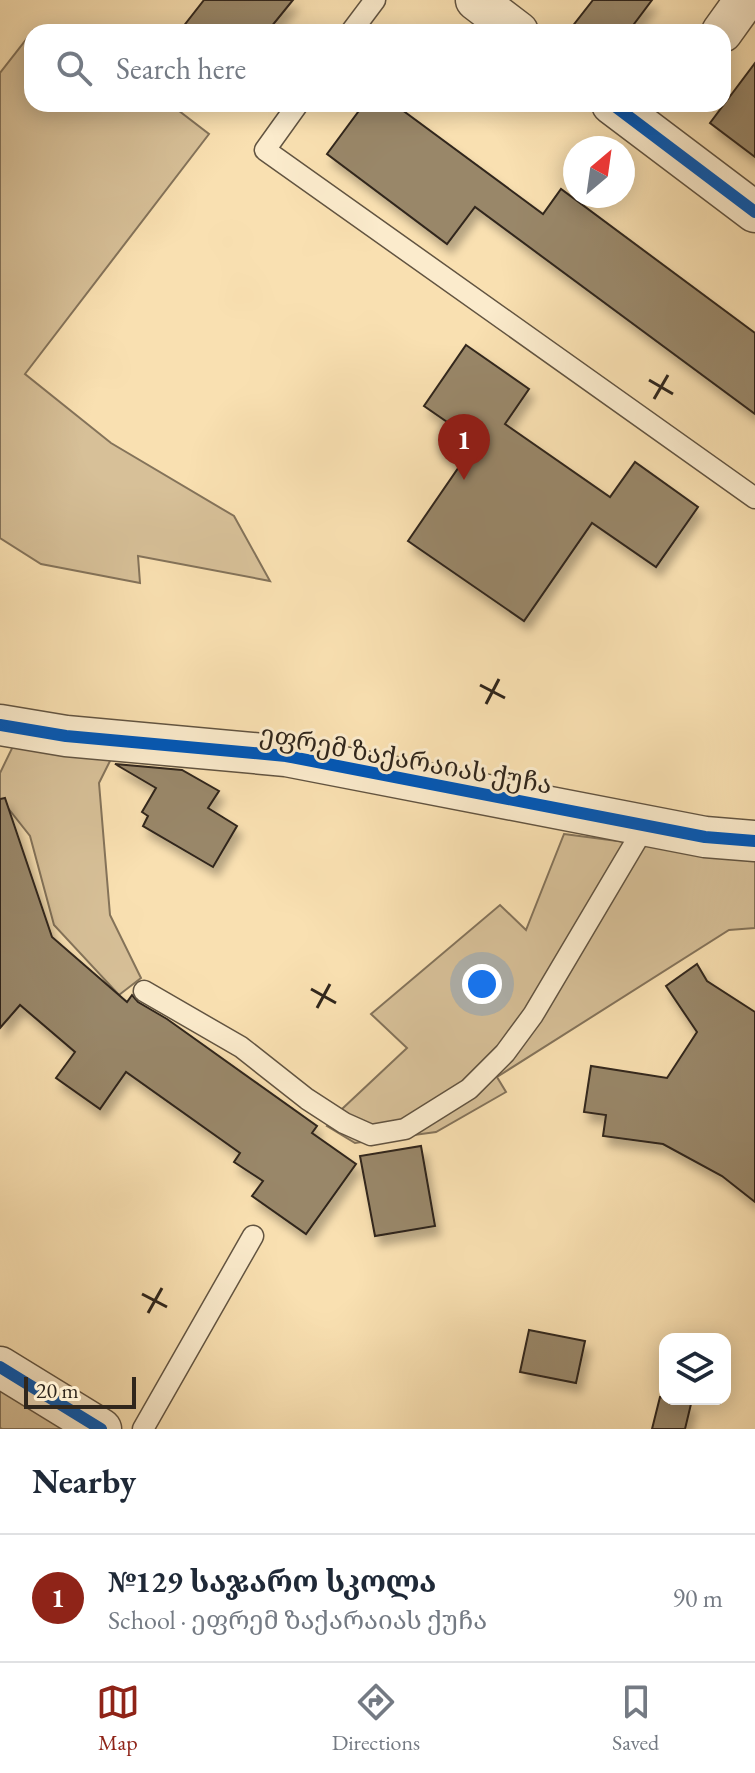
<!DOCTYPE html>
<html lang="en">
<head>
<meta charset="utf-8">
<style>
	:root { --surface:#fff; --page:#f2f2f3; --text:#1f2937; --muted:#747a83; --line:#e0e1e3; --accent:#8f2418 }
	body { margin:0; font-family:"EB Garamond","Noto Serif Georgian",serif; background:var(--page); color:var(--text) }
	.controls { position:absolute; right:24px; bottom:24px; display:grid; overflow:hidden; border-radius:16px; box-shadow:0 4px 20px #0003 }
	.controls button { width:72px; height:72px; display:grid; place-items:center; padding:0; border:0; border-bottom:2px solid var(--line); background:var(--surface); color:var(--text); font:40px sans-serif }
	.compass { position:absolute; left:563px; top:136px; width:72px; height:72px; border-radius:50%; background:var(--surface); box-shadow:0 4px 20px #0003; rotate:29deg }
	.scale { position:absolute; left:24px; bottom:20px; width:112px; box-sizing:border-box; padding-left:8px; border:4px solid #30261c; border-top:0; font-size:22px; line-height:28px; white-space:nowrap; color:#30261c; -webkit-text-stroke:6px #fbebcc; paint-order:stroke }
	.you { position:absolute; left:482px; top:984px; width:28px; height:28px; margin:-20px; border:6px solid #fff; border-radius:50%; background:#1a73e8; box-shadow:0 0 0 12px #1a73e833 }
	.badge { display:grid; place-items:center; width:52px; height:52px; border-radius:50%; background:var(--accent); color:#fff; font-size:26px; font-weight:700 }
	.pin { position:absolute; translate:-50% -66px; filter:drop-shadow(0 2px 4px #0008) }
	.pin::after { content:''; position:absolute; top:42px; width:28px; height:24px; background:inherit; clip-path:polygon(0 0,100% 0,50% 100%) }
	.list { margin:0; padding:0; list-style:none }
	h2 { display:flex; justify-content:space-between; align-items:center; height:104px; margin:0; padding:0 32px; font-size:34px }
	h2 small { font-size:26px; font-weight:400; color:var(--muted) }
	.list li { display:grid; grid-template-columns:52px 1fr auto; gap:24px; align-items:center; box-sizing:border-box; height:128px; padding:0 32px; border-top:2px solid var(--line) }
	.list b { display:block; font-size:30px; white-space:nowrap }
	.list p { margin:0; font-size:26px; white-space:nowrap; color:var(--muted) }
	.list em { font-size:26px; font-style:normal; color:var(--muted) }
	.icon { flex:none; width:44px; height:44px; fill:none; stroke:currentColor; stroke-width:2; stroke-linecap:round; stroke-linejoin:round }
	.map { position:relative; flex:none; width:755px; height:1429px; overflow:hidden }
	.search { position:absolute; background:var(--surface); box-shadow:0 4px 20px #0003; left:24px; right:24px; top:24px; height:88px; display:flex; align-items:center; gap:20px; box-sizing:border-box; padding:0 28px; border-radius:24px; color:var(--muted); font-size:30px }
	.sheet { height:232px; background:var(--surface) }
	nav { display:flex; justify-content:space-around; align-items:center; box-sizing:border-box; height:112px; border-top:2px solid var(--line); background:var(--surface); font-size:22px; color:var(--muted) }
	nav a { display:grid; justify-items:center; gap:4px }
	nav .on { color:var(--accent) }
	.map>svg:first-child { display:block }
	.green { fill:#d7c098; stroke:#84735a; stroke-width:2 }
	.building { fill:#998769; stroke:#30261c; stroke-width:2; filter:url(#shadow) }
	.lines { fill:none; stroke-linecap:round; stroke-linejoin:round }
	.service-casing { stroke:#625441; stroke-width:23 }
	.minor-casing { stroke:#625441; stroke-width:43 }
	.service { stroke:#fbebcc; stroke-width:20 }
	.minor { stroke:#fbebcc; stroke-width:40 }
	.cycleway-casing { stroke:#fbebcc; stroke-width:17 }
	.cycleway { stroke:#0057b8; stroke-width:12 }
	.ticks { fill:none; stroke:#30261c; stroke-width:3 }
	.labels { text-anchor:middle; stroke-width:6; stroke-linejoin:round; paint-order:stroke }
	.street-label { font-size:26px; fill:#30261c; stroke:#fbebcc }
</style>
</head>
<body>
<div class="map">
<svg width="755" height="1429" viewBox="0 0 755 1429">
	<defs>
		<filter id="shadow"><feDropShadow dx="5" dy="9" stdDeviation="4" flood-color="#0004"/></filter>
	</defs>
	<rect width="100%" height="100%" fill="#f9e0b1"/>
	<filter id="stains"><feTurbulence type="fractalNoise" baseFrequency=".0025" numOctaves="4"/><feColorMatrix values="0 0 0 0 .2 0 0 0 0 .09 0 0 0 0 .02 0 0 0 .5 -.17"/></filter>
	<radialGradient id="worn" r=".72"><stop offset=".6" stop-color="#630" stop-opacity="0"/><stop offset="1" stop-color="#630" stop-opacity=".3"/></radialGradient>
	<path class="green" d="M32,32v72h138l39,30 -184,240 86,69 123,73 36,65 -132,-25 2,27 -99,-19 -41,-26v-465z
		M16,740l98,13 -15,30 11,132 31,63 -22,17 -65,-70 -24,-89 -30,-38v-25z
		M564,834l191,25v69l-26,2 -232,147 9,15 -70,40 -81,11 -28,-17 15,-17 65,-61 -36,-34 129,-109 26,25z
		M0,1382l80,47h-78l-2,-1z"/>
	<path class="building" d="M204,0h89l-26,32h-88z
		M593,0h59l-24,32h-60z
		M755,63v94l-45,-34z
		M364,104h30l149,110 18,-25 194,144v81l-280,-207 -28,37 -120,-90z
		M466,345l63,44 -24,35 105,73 25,-35 63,45 -42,60 -64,-44 -68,98 -116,-80 68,-99 -52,-36z
		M115,764l67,6 37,21 -11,17 29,18 -24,41 -70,-41 5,-10 -6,-4 14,-24z
		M5,798l47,139 75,65 5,-7 6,7 29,17 150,107 -5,7 44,31 -50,70 -54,-38 11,-15 -29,-19 6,-9 -114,-81 -26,37 -44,-31 19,-26 -55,-47 -20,23v-229z
		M697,964l10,17 48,31v190l-33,-26 -59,-32 -60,-8 3,-21 -22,-3 7,-46 76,12 30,-46 -31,-46z
		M421,1146l14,80 -60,10 -15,-80z
		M529,1330l56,11 -9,42 -56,-11z
		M660,1397l31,7 -6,25h-33z"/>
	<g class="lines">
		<g class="service-casing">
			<path id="service" d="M351,32l24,-32
				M298,104l-33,46 490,348
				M144,991l97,56 66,52 37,24 27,12 34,-6 64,-40 36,-36 28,-38 112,-189
				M143,1429l110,-193"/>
		</g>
		<g class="minor-casing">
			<path id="minor" d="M476,0l42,32
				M722,32l23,-32
				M612,104l143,108
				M0,725l66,11 220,20 419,81 50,4
				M0,1367l101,62"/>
		</g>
		<use href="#service" class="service"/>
		<use href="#minor" class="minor"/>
		<g class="cycleway-casing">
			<path id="cycleway" d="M612,104l143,108
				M0,725l66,11 220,20 419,81 50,4
				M0,1367l101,62"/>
		</g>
		<use href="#cycleway" class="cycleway"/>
	</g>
	<path class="ticks" d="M649,380l24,14M654,399l14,-24M480,685l25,13M486,704l13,-25M311,989l25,14M317,1008l13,-24M142,1294l25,13M148,1313l14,-25"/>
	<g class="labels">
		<g class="street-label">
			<text transform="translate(406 759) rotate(10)" y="9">ეფრემ ზაქარაიას ქუჩა</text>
		</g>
	</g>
	<rect width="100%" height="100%" filter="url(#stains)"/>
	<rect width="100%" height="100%" fill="url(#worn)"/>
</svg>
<div class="controls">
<button><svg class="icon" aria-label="layers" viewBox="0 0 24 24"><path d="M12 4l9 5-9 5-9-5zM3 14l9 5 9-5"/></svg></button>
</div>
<svg class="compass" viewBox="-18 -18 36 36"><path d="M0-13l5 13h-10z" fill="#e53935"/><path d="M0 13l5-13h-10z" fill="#747a83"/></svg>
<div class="scale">20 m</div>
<div class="you"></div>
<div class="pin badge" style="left:464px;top:480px">1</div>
<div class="search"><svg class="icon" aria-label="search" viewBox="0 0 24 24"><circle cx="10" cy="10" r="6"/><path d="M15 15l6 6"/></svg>Search here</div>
</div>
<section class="sheet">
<h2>Nearby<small></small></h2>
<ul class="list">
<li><span class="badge">1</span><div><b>№129 საჯარო სკოლა</b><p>School · ეფრემ ზაქარაიას ქუჩა</p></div><em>90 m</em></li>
</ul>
</section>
<nav>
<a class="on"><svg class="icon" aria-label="map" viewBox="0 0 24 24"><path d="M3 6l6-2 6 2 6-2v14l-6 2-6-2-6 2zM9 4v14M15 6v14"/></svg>Map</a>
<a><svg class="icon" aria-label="directions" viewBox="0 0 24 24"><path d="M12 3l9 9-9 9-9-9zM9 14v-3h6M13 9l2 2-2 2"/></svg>Directions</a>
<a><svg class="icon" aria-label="saved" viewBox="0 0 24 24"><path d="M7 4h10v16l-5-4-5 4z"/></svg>Saved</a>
</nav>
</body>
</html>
